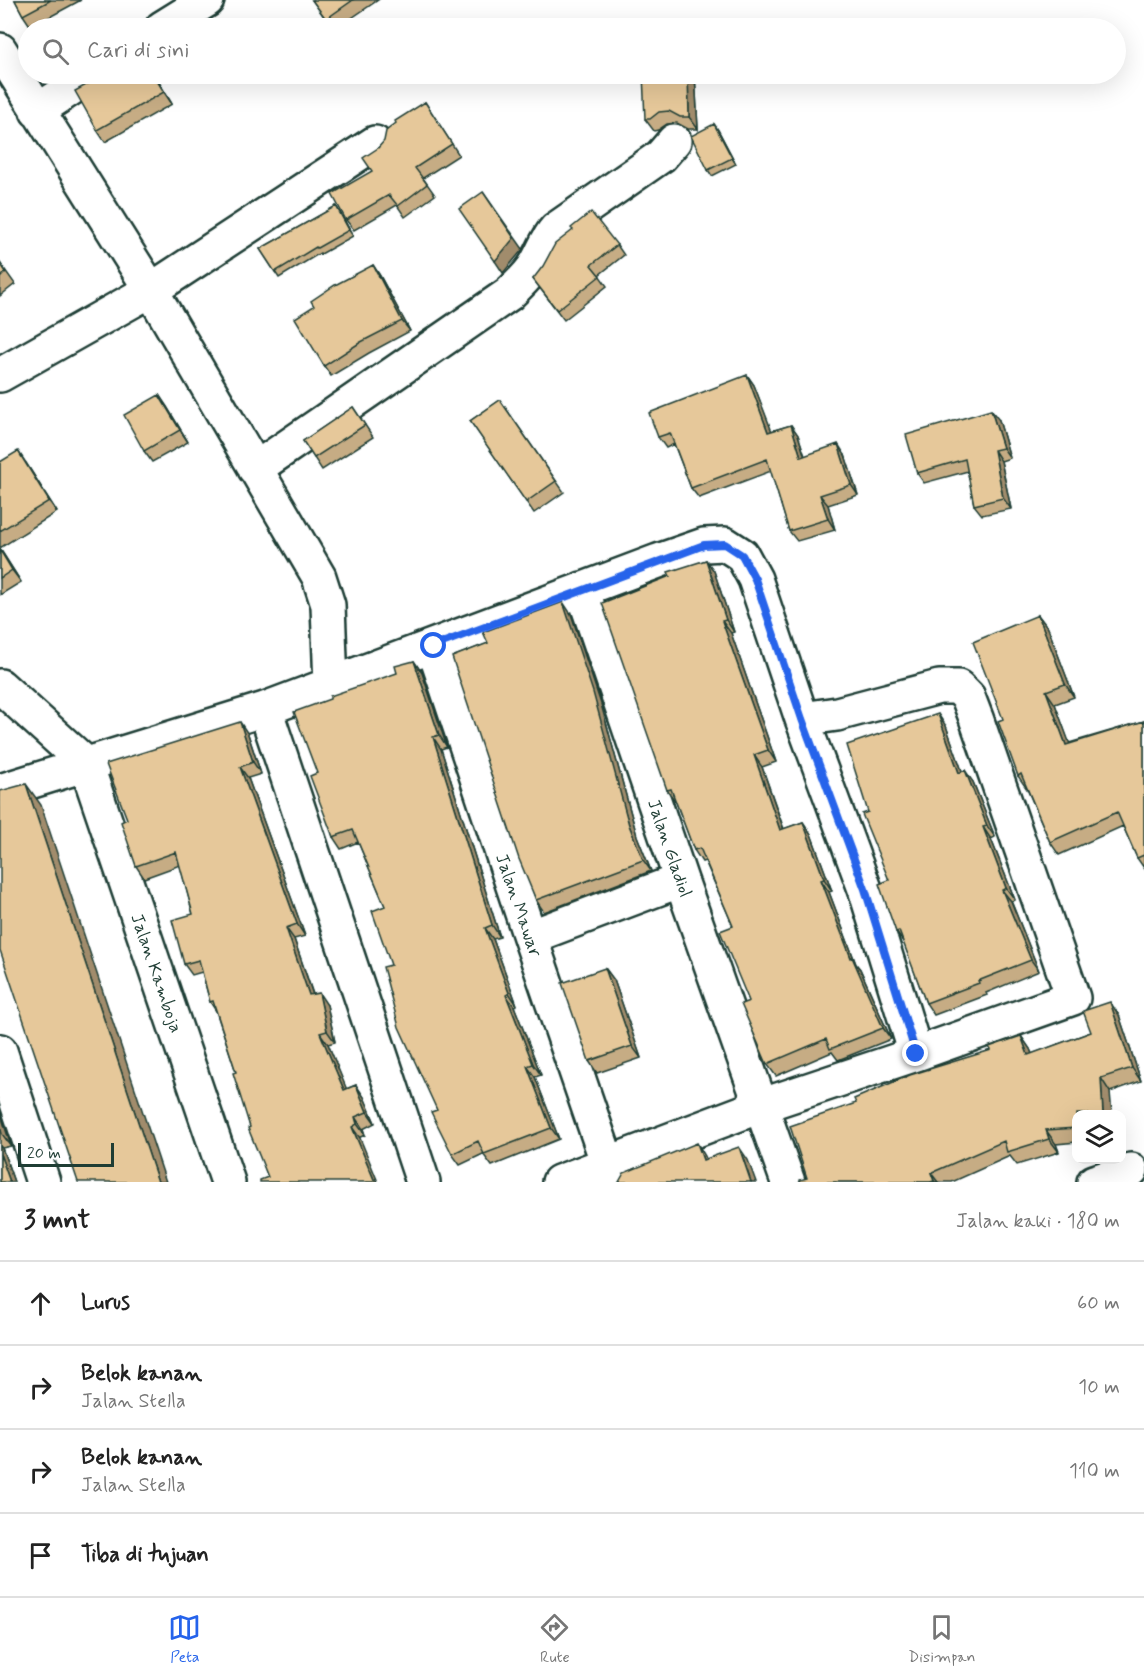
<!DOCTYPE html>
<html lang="id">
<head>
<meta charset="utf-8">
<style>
	:root { --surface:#fff; --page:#f2f2f2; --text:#222; --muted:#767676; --line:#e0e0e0; --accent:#2563eb }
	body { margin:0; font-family:Mynerve,sans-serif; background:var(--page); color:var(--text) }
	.controls { position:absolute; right:18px; bottom:18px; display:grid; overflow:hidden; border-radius:12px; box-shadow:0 6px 24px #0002 }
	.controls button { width:54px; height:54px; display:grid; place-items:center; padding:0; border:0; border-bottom:2px solid var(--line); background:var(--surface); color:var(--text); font:30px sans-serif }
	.scale { position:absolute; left:18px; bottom:15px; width:96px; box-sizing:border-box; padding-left:6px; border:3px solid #1f3d34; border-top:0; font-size:16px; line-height:21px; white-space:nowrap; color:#1f3d34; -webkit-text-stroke:4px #fff; paint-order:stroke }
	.stop { position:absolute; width:18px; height:18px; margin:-14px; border:4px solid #2563eb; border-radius:50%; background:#fff }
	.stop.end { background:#2563eb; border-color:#fff; box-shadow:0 2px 6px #0008 }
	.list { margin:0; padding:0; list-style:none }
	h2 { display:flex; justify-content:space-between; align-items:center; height:78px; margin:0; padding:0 24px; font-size:26px }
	h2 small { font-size:20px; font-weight:400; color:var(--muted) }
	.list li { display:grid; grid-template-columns:39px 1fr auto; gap:18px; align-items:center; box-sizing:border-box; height:84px; padding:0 24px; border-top:2px solid var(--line) }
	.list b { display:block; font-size:22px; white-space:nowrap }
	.list p { margin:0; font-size:20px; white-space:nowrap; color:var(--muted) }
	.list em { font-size:20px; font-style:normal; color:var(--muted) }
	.icon { flex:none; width:33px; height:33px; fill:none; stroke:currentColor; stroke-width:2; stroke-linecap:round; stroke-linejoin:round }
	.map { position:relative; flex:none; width:1144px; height:1182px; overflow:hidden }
	.search { position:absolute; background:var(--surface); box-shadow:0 6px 24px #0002; left:18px; right:18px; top:18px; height:66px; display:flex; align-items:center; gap:15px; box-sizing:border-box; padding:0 21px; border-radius:33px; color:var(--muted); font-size:22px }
	.sheet { height:414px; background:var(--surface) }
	nav { display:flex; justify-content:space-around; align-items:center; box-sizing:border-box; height:84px; border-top:2px solid var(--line); background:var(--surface); font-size:16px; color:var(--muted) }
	nav a { display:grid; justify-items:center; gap:3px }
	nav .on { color:var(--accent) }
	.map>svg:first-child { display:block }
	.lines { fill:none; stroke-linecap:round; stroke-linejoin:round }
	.minor-casing { stroke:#1f3d34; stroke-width:38 }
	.minor { stroke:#fff; stroke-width:33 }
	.wall { fill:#c6ac84; stroke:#1f3d34; stroke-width:1.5 }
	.shaded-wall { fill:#a18c6c; stroke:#1f3d34; stroke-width:1.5 }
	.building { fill:#e6c89a; stroke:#1f3d34; stroke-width:1.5 }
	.route { stroke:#2563eb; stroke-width:8 }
	.labels { text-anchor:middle; stroke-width:4.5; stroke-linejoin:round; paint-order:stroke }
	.street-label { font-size:18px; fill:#1f3d34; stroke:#fff }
</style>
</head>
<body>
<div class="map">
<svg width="1144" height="1182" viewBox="0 0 1144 1182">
	<rect width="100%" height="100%" fill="#fff"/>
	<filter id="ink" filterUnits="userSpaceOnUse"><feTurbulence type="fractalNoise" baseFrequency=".0167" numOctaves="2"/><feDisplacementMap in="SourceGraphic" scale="12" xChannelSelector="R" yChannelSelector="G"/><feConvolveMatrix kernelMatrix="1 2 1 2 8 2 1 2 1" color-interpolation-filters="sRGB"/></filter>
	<g filter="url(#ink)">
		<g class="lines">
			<g class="minor-casing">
				<path id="minor" d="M162,28l45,-28
					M0,50l151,240 168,287 9,28 3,81
					M37,111l56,-37
					M0,375l151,-85 224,-147
					M255,469l254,-175c10,-10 21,-19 28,-32 7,-12 10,-23 19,-33l105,-73 13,-15
					M582,589l99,291 107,302
					M433,646l97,291 84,245
					M0,686l86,78 142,418
					M265,709l158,473
					M0,791l265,-82 393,-148 46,-16 21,-1 17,11 13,24 47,140 63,170 51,165
					M530,937l151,-57
					M0,1051l43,131
					M559,1182l201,-76 156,-52 157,-56 -97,-280 -8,-21 -10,-10h-19l-102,27 -35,5
					M1094,1182l37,-12"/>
			</g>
			<use href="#minor" class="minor"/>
		</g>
		<path class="wall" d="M15,0h66l-50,27 -8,-12z
			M312,0h66l-41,28h-5z
			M106,74h48l18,30 -67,38 -8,-12z
			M695,74l3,55h-10l-11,-6 -10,1 -9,6 -4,1 -9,-12z
			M425,102l34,53 -36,23 12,17 -30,22 -8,-12 -43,25 -8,-10 26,-49 6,-23z
			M714,124l4,6 18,34 -24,12 -4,-6z
			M336,206l17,30 -32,18 -1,-1 -41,25 -19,-29z
			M617,245l7,10 -25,20 8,11 -43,34 -31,-41z
			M0,263l15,21 -15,12z
			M373,265l7,11 30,55 -41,22 -38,23 -7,-10 -10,-60z
			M747,375l7,10 17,46 20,-6 7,10 7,21 40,-1 13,40 -30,10 7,25 -38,11 -8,-10 -18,-60 -72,27 -8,-10 -17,-44 -8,4 -8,-11z
			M159,395l8,12 21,35 -36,20 -8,-11z
			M500,400l64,92 -30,21 -64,-92z
			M353,407l20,30 -51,33 -19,-29z
			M999,420l11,38 -9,3 10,48 -29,6 -8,-10 -6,-34 -44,12 -7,-10z
			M0,462l26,1 31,49 -57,36z
			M0,549l21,33 -21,13z
			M706,560l8,11 20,61 -3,1 45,129 -14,5 22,62 19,-7 8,12 21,57 -3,1 27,72 4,5 31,70 -53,21 -6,-8 -56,24 -9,-12 -18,-63 -16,-75 -28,-65 -3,1 -8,-12 -18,-48 -9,-12 3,-214z
			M571,614l30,90 36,132 14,35 -107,41 -8,-12z
			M1038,615l10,13 26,69 -19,7 14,39 75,-22v147l-7,-10 -14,-32 -64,29 -9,-13 -23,-53 -9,-13 -15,-57z
			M414,661l8,12 25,74 -6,2 59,188 -7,2 24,66 -3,1 27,69 -6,2 24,62 -67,27 -9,-12 -23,11 -8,-11 -15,-44 -46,-145 -6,-59 -27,-64 -17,7 -8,-12 -16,-64 80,-100z
			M946,726l16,45 11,11 22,55 -4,2 24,61 -4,1 28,70 -53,22 1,2 -53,20 -8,-12 -22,-60 -8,-11 -7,-52 -21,-68z
			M248,734l13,40 -13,4 57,158 -11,3 19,55 14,11 8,37 -7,2 18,45 10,-4 8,12 11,26 -12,6 2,6 -97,42 -18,-50 -14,-55 -20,-61 -6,-9 -8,-30 -10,3 -8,-11 9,-50 -13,-49 -36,13 -8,-12z
			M605,968l9,12 27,78 -44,15 -8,-12z
			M1119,1015l22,66 -31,11 -33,22v28l-21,2 3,8 -42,13 -7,-9 -58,26h-152l7,-4 49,-75 135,-53 30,-14 9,13 2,5 59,-22z
			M0,1112l11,34 -9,2 12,34h-14z"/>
		<path class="shaded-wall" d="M153,74h1l18,30 -8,-12z
			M688,74h7l3,55 -9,-12z
			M714,124l4,6 18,34 -4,-6z
			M483,192l40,57 -20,24 -8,-12z
			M336,206l4,6 13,24 -4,-6z
			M373,265l7,11 30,55 -8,-10z
			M747,375l7,10 22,57 -8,-10z
			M159,395l8,12 21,35 -8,-12z
			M991,410l8,10 11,38 -7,-10z
			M791,425l7,10 10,32 -7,-10z
			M838,444l7,11 13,40 -7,-10z
			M994,450l7,11 10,48 -8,-11z
			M18,451l8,12 31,49 -8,-11z
			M820,495l8,10 7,25 -7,-11z
			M0,549l21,33 -9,-12z
			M706,560l8,11 20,61 -8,-12z
			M563,602l8,12 30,90 36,132 14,35 -8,-11 -14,-35z
			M1038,615l10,13 26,69 -9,-13z
			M722,621l9,12 45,129 -8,-12z
			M414,661l8,12 25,74 -8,-12z
			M1046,691l9,13 20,54 -9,-13z
			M938,714l8,12 21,59 -8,-12z
			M240,722l8,12 13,40 -8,-12z
			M433,737l8,12 59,188 -8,-12z
			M754,755l8,12 26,75 -8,-12z
			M240,767l8,11 57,158 -8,-12z
			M965,770l8,12 22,55 -8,-11z
			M26,784l15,21 125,377h-8z
			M803,822l8,12 21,57 -8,-12z
			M983,827l8,12 24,61 -9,-12z
			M821,880l8,12 27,72 4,5 31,70 -8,-11 -32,-70z
			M1002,890l9,11 28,70 -8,-11z
			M286,928l8,11 23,68 -8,-12z
			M485,928l8,11 24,66 -8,-12z
			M605,968l9,12 27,78 -9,-12z
			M319,993l8,12 8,37 -8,-11z
			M506,995l8,11 27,69 -8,-11z
			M1110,1002l9,13 22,66 -9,-13z
			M320,1033l8,11 24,58 -8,-12z
			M1021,1036l9,13 8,20 -10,-14z
			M527,1066l8,11 24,62 -8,-11z
			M1101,1078l9,14 2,22h-9z
			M356,1085l8,12 11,26 -8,-11z
			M0,1112l11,34 -9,-12 -2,-8z
			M355,1117l8,12 2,6 -8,-11z
			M352,1127l8,11 18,44h-3z
			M1046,1130l10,14 3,8 -10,-13z
			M697,1143l8,13 6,16 -8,-12z
			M0,1146l2,2 12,34h-4l-10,-28z
			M739,1147l9,13 8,22h-5z
			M931,1173l7,9h-4v-1z"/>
		<path class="building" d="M15,0h36l-28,15z
			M312,0h41l-27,19z
			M106,74h47l11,18 -67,38 -22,-39z
			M643,74h45l1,43h-9l-11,-6 -10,1 -9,7h-5z
			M425,102l27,42 -37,24 12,16 -29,22 -9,-11 -43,25 -14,-26 40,-23 -9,-13 15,-10 6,-7 2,-10 10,-8 -1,-2z
			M714,124l18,34 -24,12 -17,-34z
			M483,192l31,46 -19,23 -36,-52z
			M336,206l13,24 -32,18 -1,-1 -41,25 -15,-23z
			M591,212l26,33 -26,20 9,11 -43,34 -24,-31 10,-13 12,-22 18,-14 -2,-2z
			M0,263l6,9 -6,6z
			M373,265l29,56 -41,21 -37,24 -29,-48 19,-12 -3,-5 24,-16z
			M747,375l21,57 23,-7 10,32 37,-13 13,41 -31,10 8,24 -39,12 -22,-72 -76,29 -21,-55 -12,4 -9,-24z
			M159,395l21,35 -36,21 -20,-36z
			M500,400l56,81 -30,21 -56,-81z
			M353,407l12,18 -51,33 -11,-17z
			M991,410l12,38 -9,2 9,48 -29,7 -9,-46 -48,14 -11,-38z
			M18,451l31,50 -49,30v-69z
			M0,550l12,20 -12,8z
			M706,560l20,60 -4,1 46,129 -14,5 26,75 23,-8 21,57 -3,1 30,78 1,-1 31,71 -53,21 -4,-10 -59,25 -26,-60 8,-3 -29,-70 13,-5 -33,-78 -6,2 -23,-61 -4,1 -65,-187 68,-27 -2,-4z
			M563,602l30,90 36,133 14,35 -107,40 -17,-41 -67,-202 36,-14 -5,-11z
			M1038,615l27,69 -19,7 20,54 78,-24v134l-7,3 -20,-46 -67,30 -29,-68 -3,2 -20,-55 5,-2 -30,-77z
			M414,661l25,74 -6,2 59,188 -7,3 24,65 -3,2 27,69 -6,2 24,62 -67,26 -6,-13 -26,13 -21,-42 6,-2 -38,-83 -16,-60 8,-2 -19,-54 13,-5 -32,-76 -20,7 -23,-61 7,-3 -23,-61 36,-13v-3l67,-23 -2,-7z
			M938,714l21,59 6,-3 22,56 -4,1 23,61 -4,2 29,70 -53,21 1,2 -53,20 -27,-72 -3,1 -17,-48 10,-4 -27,-66 6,-2 -21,-67z
			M240,722l13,40 -13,5 57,157 -11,4 23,67 10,-2 8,38 -7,2 24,57 12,-5 11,27 -12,5 2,7 -5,3 23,55h-115v-2l8,-3 -20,-49 2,-1 -17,-54 3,-1 -23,-71 -3,1 -11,-42 -15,4 -12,-44 21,-6 -17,-62 -40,14 -15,-44 6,-3 -21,-55z
			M26,784l132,398h-80l-78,-232v-159z
			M605,968l27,78 -43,15 -27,-78z
			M1110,1002l22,66 -31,10 2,36h-26v14l-31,2 3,9 -42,13 -3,-11 -73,32 3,8 -4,1h-130v-2l7,-2 -17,-52 66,-23 -2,-4 56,-24 81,-25 -2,-3 32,-11 7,19 63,-23 -8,-21z
			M697,1143l6,17 36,-13 12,35h-132l5,-9z
			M0,1154l10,28h-10z"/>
	</g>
	<g class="lines" filter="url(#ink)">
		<path class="route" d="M434,646l270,-101 21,-1 17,11 13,24 47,140 63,170 51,165"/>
	</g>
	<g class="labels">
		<g class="street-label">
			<text transform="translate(670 848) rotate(71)" y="6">Jalan Gladiol</text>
			<text transform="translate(519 905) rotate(71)" y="6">Jalan Mawar</text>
			<text transform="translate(157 973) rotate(71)" y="6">Jalan Kamboja</text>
		</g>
	</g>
</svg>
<div class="controls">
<button><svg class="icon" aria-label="layers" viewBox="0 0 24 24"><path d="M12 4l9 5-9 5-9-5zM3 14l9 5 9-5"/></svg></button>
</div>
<div class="scale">20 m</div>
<div class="stop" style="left:434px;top:646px"></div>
<div class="stop end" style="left:916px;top:1054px"></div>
<div class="search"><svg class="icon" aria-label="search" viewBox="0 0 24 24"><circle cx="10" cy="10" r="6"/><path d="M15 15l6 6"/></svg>Cari di sini</div>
</div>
<section class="sheet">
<h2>3 mnt<small>Jalan kaki · 180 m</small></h2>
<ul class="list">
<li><svg class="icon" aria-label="ahead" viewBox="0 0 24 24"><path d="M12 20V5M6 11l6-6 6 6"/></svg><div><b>Lurus</b></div><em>60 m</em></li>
<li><svg class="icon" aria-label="right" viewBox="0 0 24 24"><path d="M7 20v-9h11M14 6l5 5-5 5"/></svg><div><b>Belok kanan</b><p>Jalan Stella</p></div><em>10 m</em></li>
<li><svg class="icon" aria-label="right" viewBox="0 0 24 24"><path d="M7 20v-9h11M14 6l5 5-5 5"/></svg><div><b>Belok kanan</b><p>Jalan Stella</p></div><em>110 m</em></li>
<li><svg class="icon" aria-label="arrive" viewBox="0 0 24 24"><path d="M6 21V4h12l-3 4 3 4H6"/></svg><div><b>Tiba di tujuan</b></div></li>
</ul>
</section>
<nav>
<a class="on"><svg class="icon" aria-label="map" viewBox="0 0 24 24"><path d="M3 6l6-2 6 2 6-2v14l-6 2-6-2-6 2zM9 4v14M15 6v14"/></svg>Peta</a>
<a><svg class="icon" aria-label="directions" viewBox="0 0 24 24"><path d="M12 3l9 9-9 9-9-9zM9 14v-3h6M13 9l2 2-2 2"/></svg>Rute</a>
<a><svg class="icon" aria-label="saved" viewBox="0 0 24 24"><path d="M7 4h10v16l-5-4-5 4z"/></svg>Disimpan</a>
</nav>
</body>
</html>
